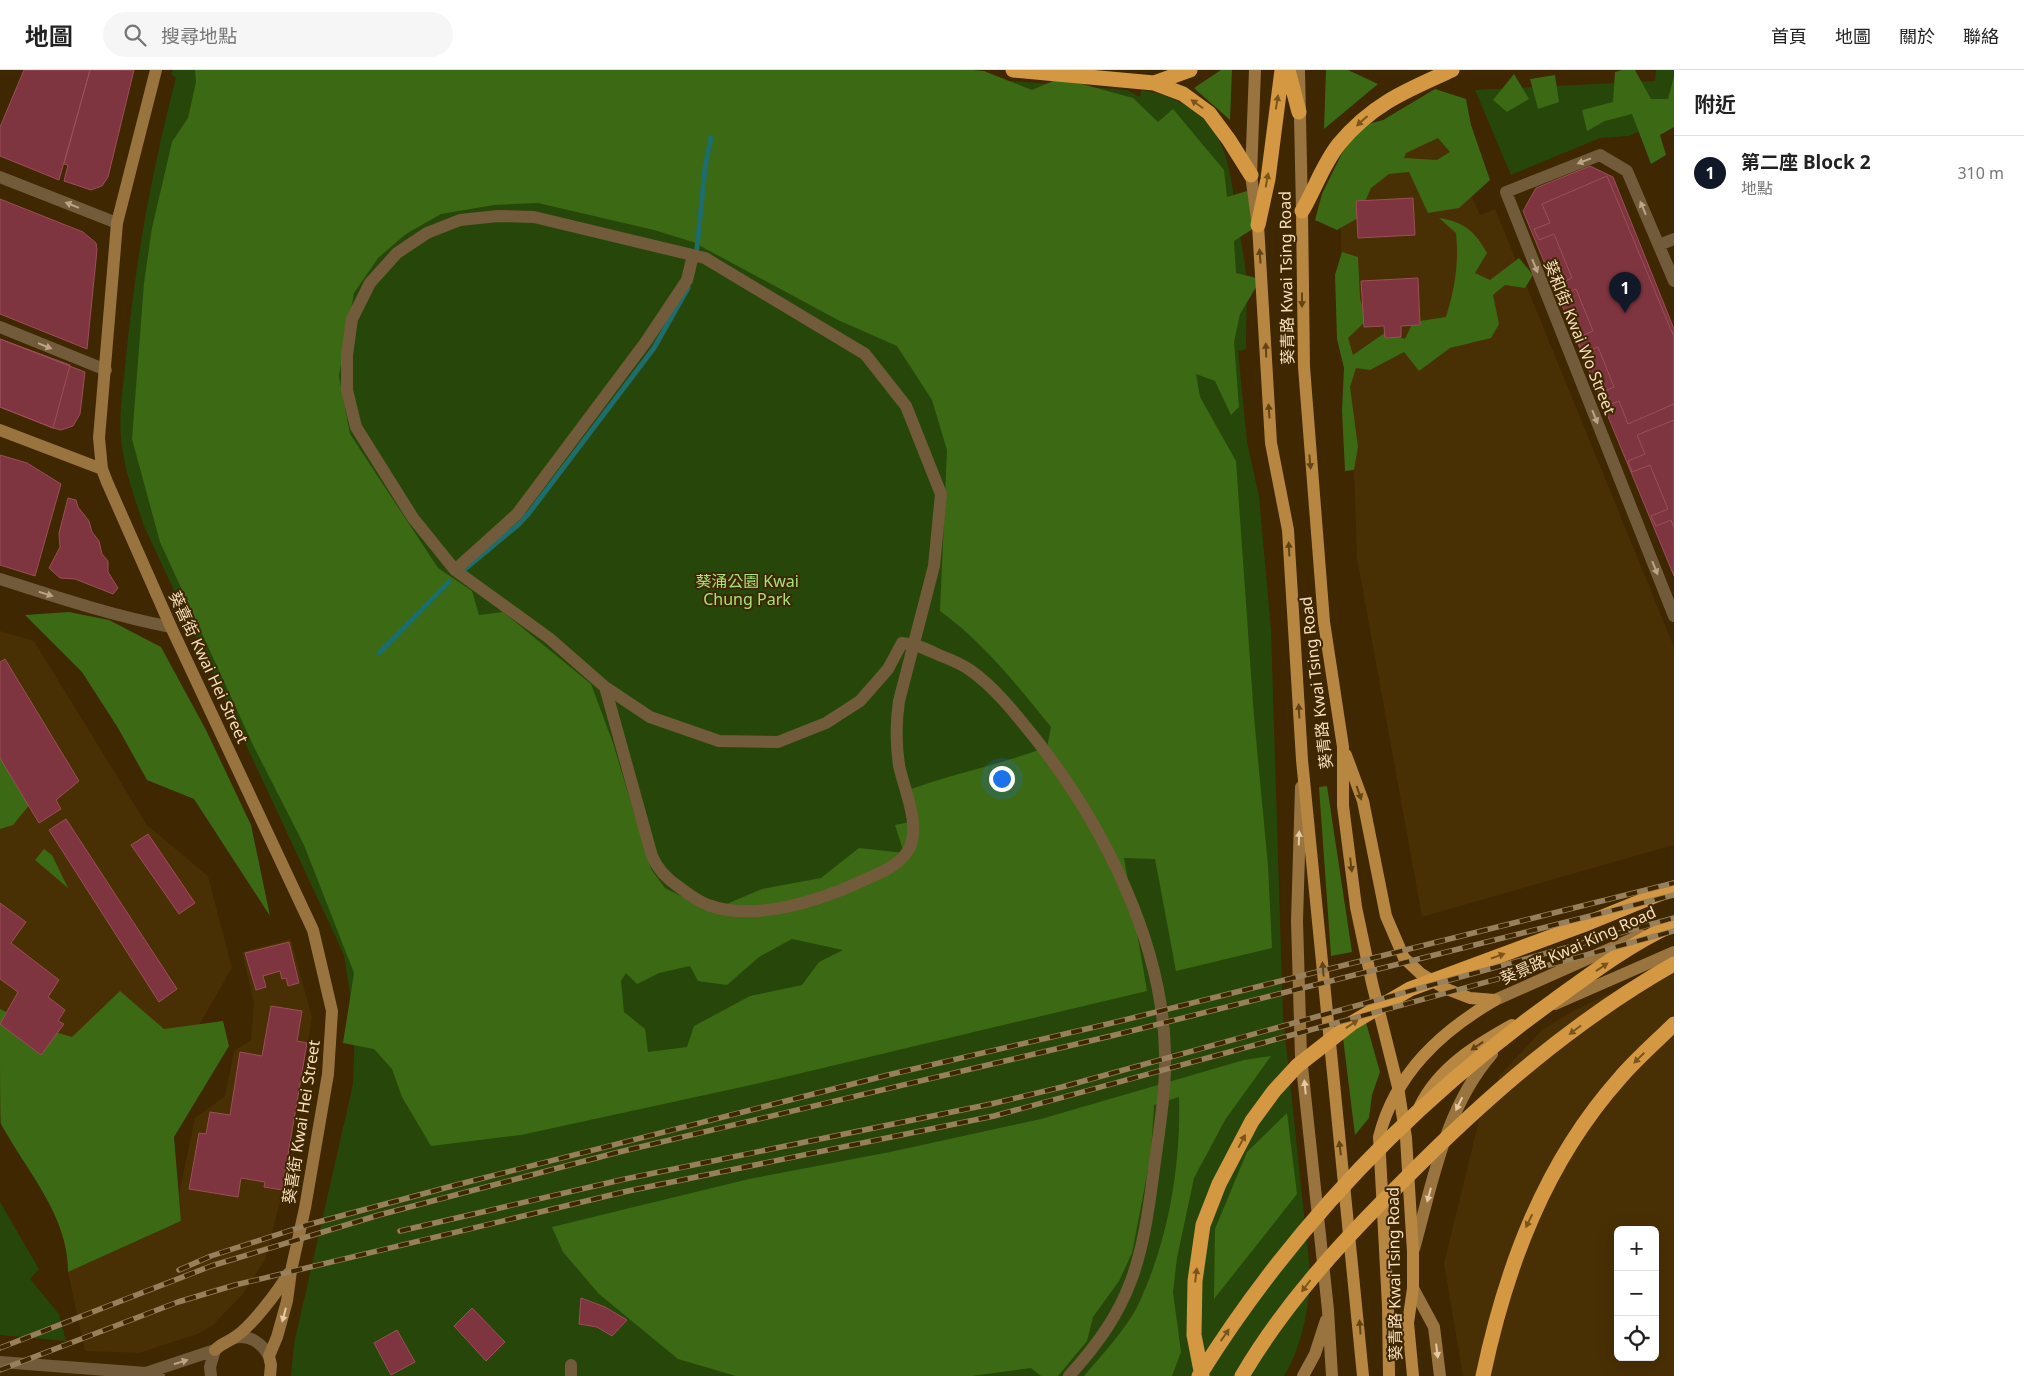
<!DOCTYPE html>
<html lang="zh-TW">
<head>
<meta charset="utf-8">
<style>
	:root { --surface:#fff; --page:#f6f6f6; --text:#222; --muted:#767676; --line:#e0e0e0; --accent:#111827 }
	body { margin:0; font-family:"Noto Sans","Noto Sans TC",sans-serif; background:var(--page); color:var(--text) }
	.controls { position:absolute; right:15px; bottom:15px; display:grid; overflow:hidden; border-radius:8px; box-shadow:0 5px 20px #0002 }
	.controls button { width:45px; height:45px; display:grid; place-items:center; padding:0; border:0; border-bottom:1px solid var(--line); background:var(--surface); color:var(--text); font:25px sans-serif }
	.you { position:absolute; left:1001px; top:708px; width:18px; height:18px; margin:-12px; border:4px solid #fff; border-radius:50%; background:#1a73e8; box-shadow:0 0 0 8px #1a73e833 }
	.badge { display:grid; place-items:center; width:32px; height:32px; border-radius:50%; background:var(--accent); color:#fff; font-size:16px; font-weight:700 }
	.pin { position:absolute; translate:-50% -41px; filter:drop-shadow(0 1px 2px #0008) }
	.pin::after { content:''; position:absolute; top:26px; width:18px; height:15px; background:inherit; clip-path:polygon(0 0,100% 0,50% 100%) }
	.list { margin:0; padding:0; list-style:none }
	h2 { display:flex; justify-content:space-between; align-items:center; height:65px; margin:0; padding:0 20px; font-size:21px }
	h2 small { font-size:16px; font-weight:400; color:var(--muted) }
	.list li { display:grid; grid-template-columns:32px 1fr auto; gap:15px; align-items:center; box-sizing:border-box; height:75px; padding:0 20px; border-top:1px solid var(--line) }
	.list b { display:block; font-size:19px; white-space:nowrap }
	.list p { margin:0; font-size:16px; white-space:nowrap; color:var(--muted) }
	.list em { font-size:16px; font-style:normal; color:var(--muted) }
	.icon { flex:none; width:28px; height:28px; fill:none; stroke:currentColor; stroke-width:2; stroke-linecap:round; stroke-linejoin:round }
	.map { position:relative; flex:none; width:1674px; height:1306px; overflow:hidden }
	header { display:flex; align-items:center; gap:30px; box-sizing:border-box; height:70px; padding:0 25px; background:var(--surface); border-bottom:1px solid var(--line) }
	header strong { font-size:24px }
	nav { display:flex; gap:28px; margin-inline-start:auto; font-size:18px }
	.search { width:350px; height:45px; background:var(--page); display:flex; align-items:center; gap:12px; box-sizing:border-box; padding:0 18px; border-radius:28px; color:var(--muted); font-size:19px }
	main { display:flex }
	aside { flex:1; background:var(--surface) }
	.map>svg:first-child { display:block }
	.built { fill:#492f04; fill-rule:evenodd }
	.green { fill:#27470a }
	.forest { fill:#3c6913; fill-rule:evenodd }
	.lines { fill:none; stroke-linecap:round; stroke-linejoin:round }
	.stream { stroke:#1c6d6c; stroke-width:5 }
	.building { fill:#7e353f; stroke:#9b4f58 }
	.street { stroke:#725b3b; stroke-width:12 }
	.secondary { stroke:#99743f; stroke-width:12 }
	.primary { stroke:#b78741; stroke-width:12 }
	.highway { stroke:#d39841; stroke-width:15 }
	.rail-casing { stroke:#98805c; stroke-width:5.5 }
	.rail { stroke:#3e2701; stroke-width:4; stroke-dasharray:11; stroke-linecap:butt }
	.oneway { fill:#7a541b }
	.oneway2 { fill:#bca484 }
	.oneway3 { fill:#624414 }
	.oneway4 { fill:#e5caa5 }
	.labels { text-anchor:middle; stroke-width:4; stroke-linejoin:round; paint-order:stroke }
	.street-label { font-size:16px; fill:#f8dfbf; stroke:#3e2701 }
	.park-label { font-size:16px; fill:#a3e377; stroke:#3e2701 }
</style>
</head>
<body>
<header>
<strong>地圖</strong>
<div class="search"><svg class="icon" aria-label="search" viewBox="0 0 24 24"><circle cx="10" cy="10" r="6"/><path d="M15 15l6 6"/></svg>搜尋地點</div>
<nav><a>首頁</a><a>地圖</a><a>關於</a><a>聯絡</a></nav>
</header>
<main>
<div class="map">
<svg width="1674" height="1306" viewBox="0 0 1674 1306">
	<rect width="100%" height="100%" fill="#3e2701"/>
	<path class="built" d="M1458,45l28,69 -16,8 10,23 15,-6 179,438v198l-252,72 -65,-359 -3,-88 -13,-174v-70l22,-50z
		M0,561l34,10 113,184 61,51 24,92 -49,85 -183,33z
		M291,869l21,79 -31,180 -16,62 -23,35 -29,30 -15,9 -59,19 -54,-2 -17,-79 113,-51 -2,-27 16,-76 30,-22 9,-45 17,-11 3,-37 -12,-51z
		M1674,893v413h-211l-19,-113 35,-143 21,-45 42,-45 31,-19zM1618,1160h37v127h-37z"/>
	<path class="green" d="M173,0h698l256,20 13,7 1,-7c31,4 65,22 79,52 9,19 12,42 15,63 3,20 7,40 10,60 3,27 1,56 1,84l-8,2 9,91 12,55 12,133 12,386 28,264c-4,33 -9,67 -27,96h-993l3,-32 59,-260 2,-58 -11,-71 -200,-429c-8,-24 -17,-48 -21,-73 -6,-30 0,-64 3,-95 9,-94 26,-189 50,-280l-5,-4z
		M1656,0h18v46l-45,20 -29,2 -89,37 -36,-85 180,-9z
		M0,1132l39,67 -9,10 29,35 7,27 -66,-6z"/>
	<path class="forest" d="M195,0h778l11,1 48,19 28,-12 73,20 25,24 15,-13 51,61 3,27 20,-6 12,34 -25,16 2,32 25,6 -21,35 -6,28 5,65 -8,8 -16,-34 -19,-7 4,23 36,64 18,256 14,149 4,82 -96,23 -21,-112 -31,-1 23,133 -396,94 -230,50 -90,11 -29,-49 -10,-28 -18,-20 -31,-6 11,-70 -50,-128 -50,-98 -94,-205 -28,-103 12,-156 8,-55 20,-86 16,-24 8,-36zM538,133l116,27 39,12 145,78 59,26 35,54 15,50 -7,161c43,31 77,74 111,116l-4,20c-45,17 -91,26 -136,42l3,32 -19,4 9,28 -45,-5 -38,30 -59,11 -52,22 -45,-23 -14,-19 -38,-126 -22,-59 -88,-72 -24,3 -7,-24 -34,-23 -88,-134 -11,-58 15,-83 24,-35 28,-24 35,-20 53,-9zM792,869l51,11 -24,12 -17,23 -52,11 -56,30 -7,21 -39,5 -3,-23 -21,-17 -3,-31 5,-8 11,11 22,-11 31,-7 8,15 29,4 32,-28z
		M1221,0h11l-2,50 -36,-32z
		M1326,0h22l30,14 -54,45z
		M1622,0h13l16,29h17l6,-23v51l-14,8 6,20 -15,9 -19,-50 -27,7 -18,10 -5,-21 31,-8 2,-30z
		M1514,4l15,25 -22,13 -14,-12z
		M1555,5l4,27 -21,7 -8,-30z
		M1435,19l31,10 5,26 19,55 -31,28 -31,5 -19,-41 -20,2 -18,14 -13,30 -21,12 -22,-10 7,-26 22,-45 21,-24 18,-5zM1438,68l12,14 -13,8 -33,-2 2,-5z
		M1439,148c25,4 36,13 48,35l-12,20 15,7 29,-22 14,17 -8,13 -20,-3 -12,10 6,29 -8,14 -41,10 -31,23 -15,-19 -34,18 -14,-2 -6,19 8,60 -4,23 -9,1 -3,-60 2,-43 -7,-29 -2,-64 7,-23 16,5 2,41 6,23 -18,17 5,17 33,-23 19,7 8,-17 33,-5c9,-29 13,-54 10,-84z
		M69,542l40,8 52,27 45,83 45,95 19,91 -76,-117 -47,-19 -29,-52 -36,-56 -57,-57z
		M0,669l45,47 -32,39 -13,4z
		M1327,716l25,166 -21,4 -12,-169z
		M44,779l8,6 16,33 -33,-28z
		M120,921l44,38 59,-8 6,25 -55,91 7,84 -113,51c1,-55 -42,-102 -67,-148 -1,-7 -1,-100 -1,-115l38,18 34,10z
		M1365,949l15,53 -8,23 -3,23 -14,17 -12,-97z
		M1271,986l-46,64 -31,58 -17,80 -4,34 8,60 -9,24h-88c14,-16 44,-50 53,-69 31,-64 44,-140 42,-210l-25,8 -3,49 -19,99 -13,28 -26,36 -6,24 -29,35h-17l-10,-8 -59,8h-236l-58,-17 -79,-65 -36,-42 -11,-25 197,-48 141,-27 151,-33 203,-59z
		M1287,1043l10,81 -83,105 1,-70 32,-77z"/>
	<g class="lines">
		<path class="stream" d="M697,178l8,-80 6,-31
			M465,499l54,-45 10,-11 125,-165 34,-60
			M379,583l70,-71"/>
	</g>
	<path class="building" d="M24,0h66l-31,110 -59,-24v-29z
		M90,0h44l-26,107 -6,9 -11,4 -27,-9 4,-16 -4,-1z
		M1590,96l23,11 61,152v247l-151,-365 13,-23z
		M1607,106l67,161v67l-46,20 -9,-23 -13,5 -6,-13 14,-6 -16,-40 -15,6 -6,-15 16,-7 -17,-42 -16,6 -4,-10 16,-7 -18,-44 -15,6 -5,-11 16,-6 -8,-19z
		M1413,128l2,37 -57,3 -2,-37z
		M0,129l83,33 13,11 1,7 -10,99 -87,-35z
		M1418,208l2,47 -19,1v11l-16,1 -1,-12 -20,1 -3,-46z
		M0,269l70,26 -17,63 -53,-21z
		M0,269l85,33 -5,42 -7,12 -12,4 -8,-2 -53,-21z
		M1674,350v108l-3,-8 -15,6 -5,-10 17,-7 -18,-44 -18,7 -4,-11 17,-7 -8,-19z
		M0,385l27,8 34,21 -26,92 -35,-11z
		M68,428l8,2 2,7 11,14 3,11 7,9 3,13 6,7v11l10,16 -5,6 -38,-15 -15,-1 -11,-10 11,-21 -1,-14z
		M5,589l74,122 -23,19 5,9 -22,14 -39,-65v-96z
		M66,749l111,170 -18,13 -110,-172z
		M148,764l47,69 -16,11 -48,-69z
		M0,833l26,19 -15,21 48,37 -11,17 17,13 -7,11 6,3 -23,31 -41,-31 18,-32 -18,-13z
		M289,872l10,41 -11,3 -2,-8 -4,1 -2,-8 -17,5 3,11 -10,3 -11,-37z
		M271,936l31,5 -5,30 10,2 -25,147 -18,-3 1,-5 -24,-4 -3,19 -49,-8 10,-56 7,1 4,-22 20,3 10,-63 22,4z
		M581,1228l24,9 22,13 -15,16 -15,-9 -18,-3z
		M472,1238l33,34 -19,19 -32,-35z
		M397,1260l18,32 -24,13 -17,-32z"/>
	<g class="lines">
		<path class="street" d="M0,107l117,46
			M1659,175l15,-6
			M1674,211l-47,-110 -27,-16 -94,37 168,424
			M0,257l106,43
			M455,500l62,-56 128,-171 42,-63 6,-25
			M0,509c56,18 113,37 171,48
			M605,617l47,169c6,14 15,23 27,31 9,7 19,14 29,18 47,17 111,-4 154,-24 17,-8 39,-15 48,-34 10,-25 -6,-57 -11,-82 -3,-20 -3,-44 0,-64l35,-135 7,-72 -35,-88 -41,-52 -160,-96 -171,-41 -36,-1 -38,4 -33,13 -30,20 -27,30 -18,36 -5,36v35l9,37 57,91 42,52 94,68 56,49 45,30 69,24 59,1 48,-19 34,-22 28,-32 14,-26c14,1 24,6 37,12 10,4 21,8 31,15 26,18 48,47 68,72 66,85 125,201 127,311 1,39 -6,78 -11,116 -12,92 -21,137 -85,207
			M234,1268c15,-4 28,5 35,18
			M0,1292l146,11 13,3
			M571,1295v11
			M146,1303l69,-23
			M211,1306l-1,-9 5,-17"/>
		<path class="secondary" d="M156,0l-39,153 -18,215 3,31 5,13 64,145 142,303 19,81 -4,63 -23,134 -14,63 -4,30 -10,36 -8,19 2,9 -1,11
			M1255,0l-4,105 6,44
			M1299,0l3,141
			M0,360l102,39
			M1301,717l-4,134 4,136 27,253 4,66
			M1495,930l146,-65
			M1555,934l119,-52
			M1414,1179c19,-68 31,-141 78,-195
			M1413,1218l21,39 6,49
			M215,1280c7,-7 13,-8 20,-13 17,-11 43,-46 54,-64
			M1303,1306l12,-22 11,-34"/>
		<path class="primary" d="M1302,141l2,156 20,255 19,125v59l13,101 16,76 26,104 8,51 7,114v36l-5,35 5,53
			M1258,155l13,218 17,87 14,230 61,616
			M1346,685l17,46 23,115 18,42 16,15 24,15 26,10 25,2
			M1420,1036c19,-39 56,-61 92,-81
			M1389,1306l-1,-70 -9,-169c16,-63 61,-105 116,-137"/>
		<path class="highway" d="M1013,0l141,13 29,11 26,19 20,27 22,35
			M1288,0l11,42
			M1154,13l36,-13
			M1302,141c13,-22 21,-47 37,-67 33,-40 68,-54 113,-74
			M1258,155l10,-46 14,-109
			M1199,1306c93,-149 211,-272 354,-375 39,-28 77,-57 121,-77
			M1202,1306l-8,-41 1,-54 8,-56 16,-41 33,-63 22,-30 23,-25 55,-43 58,-34 173,-64 91,-37
			M1242,1306c43,-73 101,-136 161,-195 81,-82 170,-160 271,-217
			M1483,1306c23,-109 62,-214 137,-298 16,-19 36,-36 54,-54"/>
		<g class="rail-casing">
			<path id="rail" d="M400,1161l225,-52 366,-75 71,-17 612,-169
				M179,1200l32,-14 96,-31 149,-40 436,-111 220,-51 562,-140
				M0,1278l211,-82 168,-51 240,-63 496,-117 559,-140
				M0,1300l178,-68 57,-17 393,-94 366,-75 680,-185"/>
		</g>
		<use href="#rail" class="rail"/>
	</g>
	<defs><path id="oneway-solid" d="M-6-.8H1V-3.2L6.5 0L1 3.2V.8H-6Z" transform="scale(1.25)"/></defs>
	<g class="oneway">
		<use href="#oneway-solid" transform="translate(1277 32) rotate(-81)"/>
		<use href="#oneway-solid" transform="translate(1197 34) rotate(-145)"/>
		<use href="#oneway-solid" transform="translate(1362 51) rotate(138)"/>
		<use href="#oneway-solid" transform="translate(1267 110) rotate(-80)"/>
		<use href="#oneway-solid" transform="translate(1498 886) rotate(-19)"/>
		<use href="#oneway-solid" transform="translate(1602 897) rotate(-34)"/>
		<use href="#oneway-solid" transform="translate(1352 954) rotate(-34)"/>
		<use href="#oneway-solid" transform="translate(1575 960) rotate(143)"/>
		<use href="#oneway-solid" transform="translate(1639 988) rotate(135)"/>
		<use href="#oneway-solid" transform="translate(1242 1071) rotate(-62)"/>
		<use href="#oneway-solid" transform="translate(1529 1151) rotate(116)"/>
		<use href="#oneway-solid" transform="translate(1196 1205) rotate(-83)"/>
		<use href="#oneway-solid" transform="translate(1306 1216) rotate(127)"/>
		<use href="#oneway-solid" transform="translate(1225 1265) rotate(-55)"/>
	</g>
	<g class="oneway2">
		<use href="#oneway-solid" transform="translate(1584 91) rotate(159)"/>
		<use href="#oneway-solid" transform="translate(72 135) rotate(-158)"/>
		<use href="#oneway-solid" transform="translate(1643 138) rotate(-113)"/>
		<use href="#oneway-solid" transform="translate(1535 196) rotate(68)"/>
		<use href="#oneway-solid" transform="translate(45 276) rotate(22)"/>
		<use href="#oneway-solid" transform="translate(1595 347) rotate(68)"/>
		<use href="#oneway-solid" transform="translate(1655 498) rotate(68)"/>
		<use href="#oneway-solid" transform="translate(46 524) rotate(18)"/>
		<use href="#oneway-solid" transform="translate(181 1292) rotate(-18)"/>
	</g>
	<g class="oneway3">
		<use href="#oneway-solid" transform="translate(1260 186) rotate(-94)"/>
		<use href="#oneway-solid" transform="translate(1302 230) rotate(90)"/>
		<use href="#oneway-solid" transform="translate(1266 280) rotate(-92)"/>
		<use href="#oneway-solid" transform="translate(1269 341) rotate(-94)"/>
		<use href="#oneway-solid" transform="translate(1310 392) rotate(85)"/>
		<use href="#oneway-solid" transform="translate(1289 479) rotate(-93)"/>
		<use href="#oneway-solid" transform="translate(1299 641) rotate(-93)"/>
		<use href="#oneway-solid" transform="translate(1359 723) rotate(70)"/>
		<use href="#oneway-solid" transform="translate(1351 795) rotate(83)"/>
		<use href="#oneway-solid" transform="translate(1323 899) rotate(-95)"/>
		<use href="#oneway-solid" transform="translate(1477 976) rotate(146)"/>
		<use href="#oneway-solid" transform="translate(1340 1078) rotate(-97)"/>
		<use href="#oneway-solid" transform="translate(1360 1257) rotate(-94)"/>
	</g>
	<g class="oneway4">
		<use href="#oneway-solid" transform="translate(1299 768) rotate(-88)"/>
		<use href="#oneway-solid" transform="translate(1305 1017) rotate(-96)"/>
		<use href="#oneway-solid" transform="translate(1459 1034) rotate(116)"/>
		<use href="#oneway-solid" transform="translate(1429 1125) rotate(105)"/>
		<use href="#oneway-solid" transform="translate(284 1245) rotate(105)"/>
		<use href="#oneway-solid" transform="translate(1437 1281) rotate(83)"/>
	</g>
	<g class="labels">
		<g class="street-label">
			<text transform="translate(1286 208) rotate(-91)" y="6">葵青路 Kwai Tsing Road</text>
			<text transform="translate(1580 267) rotate(68)" y="6">葵和街 Kwai Wo Street</text>
			<text transform="translate(209 597) rotate(65)" y="6">葵喜街 Kwai Hei Street</text>
			<text transform="translate(1316 613) rotate(-97)" y="6">葵青路 Kwai Tsing Road</text>
			<text transform="translate(1578 875) rotate(-24)" y="6">葵景路 Kwai King Road</text>
			<text transform="translate(301 1052) rotate(-81)" y="6">葵喜街 Kwai Hei Street</text>
			<text transform="translate(1394 1204) rotate(-91)" y="6">葵青路 Kwai Tsing Road</text>
		</g>
		<g class="park-label">
			<text x="747" y="517">葵涌公園 Kwai<tspan x="747" dy="18">Chung Park</tspan></text>
		</g>
	</g>
</svg>
<div class="controls">
<button>+</button>
<button>−</button>
<button><svg class="icon" aria-label="locate" viewBox="0 0 24 24"><circle cx="12" cy="12" r="6"/><path d="M12 2v4M12 18v4M2 12h4M18 12h4"/></svg></button>
</div>
<div class="you"></div>
<div class="pin badge" style="left:1625px;top:243px">1</div>
</div>
<aside>
<h2>附近<small></small></h2>
<ul class="list">
<li><span class="badge">1</span><div><b>第二座 Block 2</b><p>地點</p></div><em>310 m</em></li>
</ul>
</aside>
</main>
</body>
</html>
